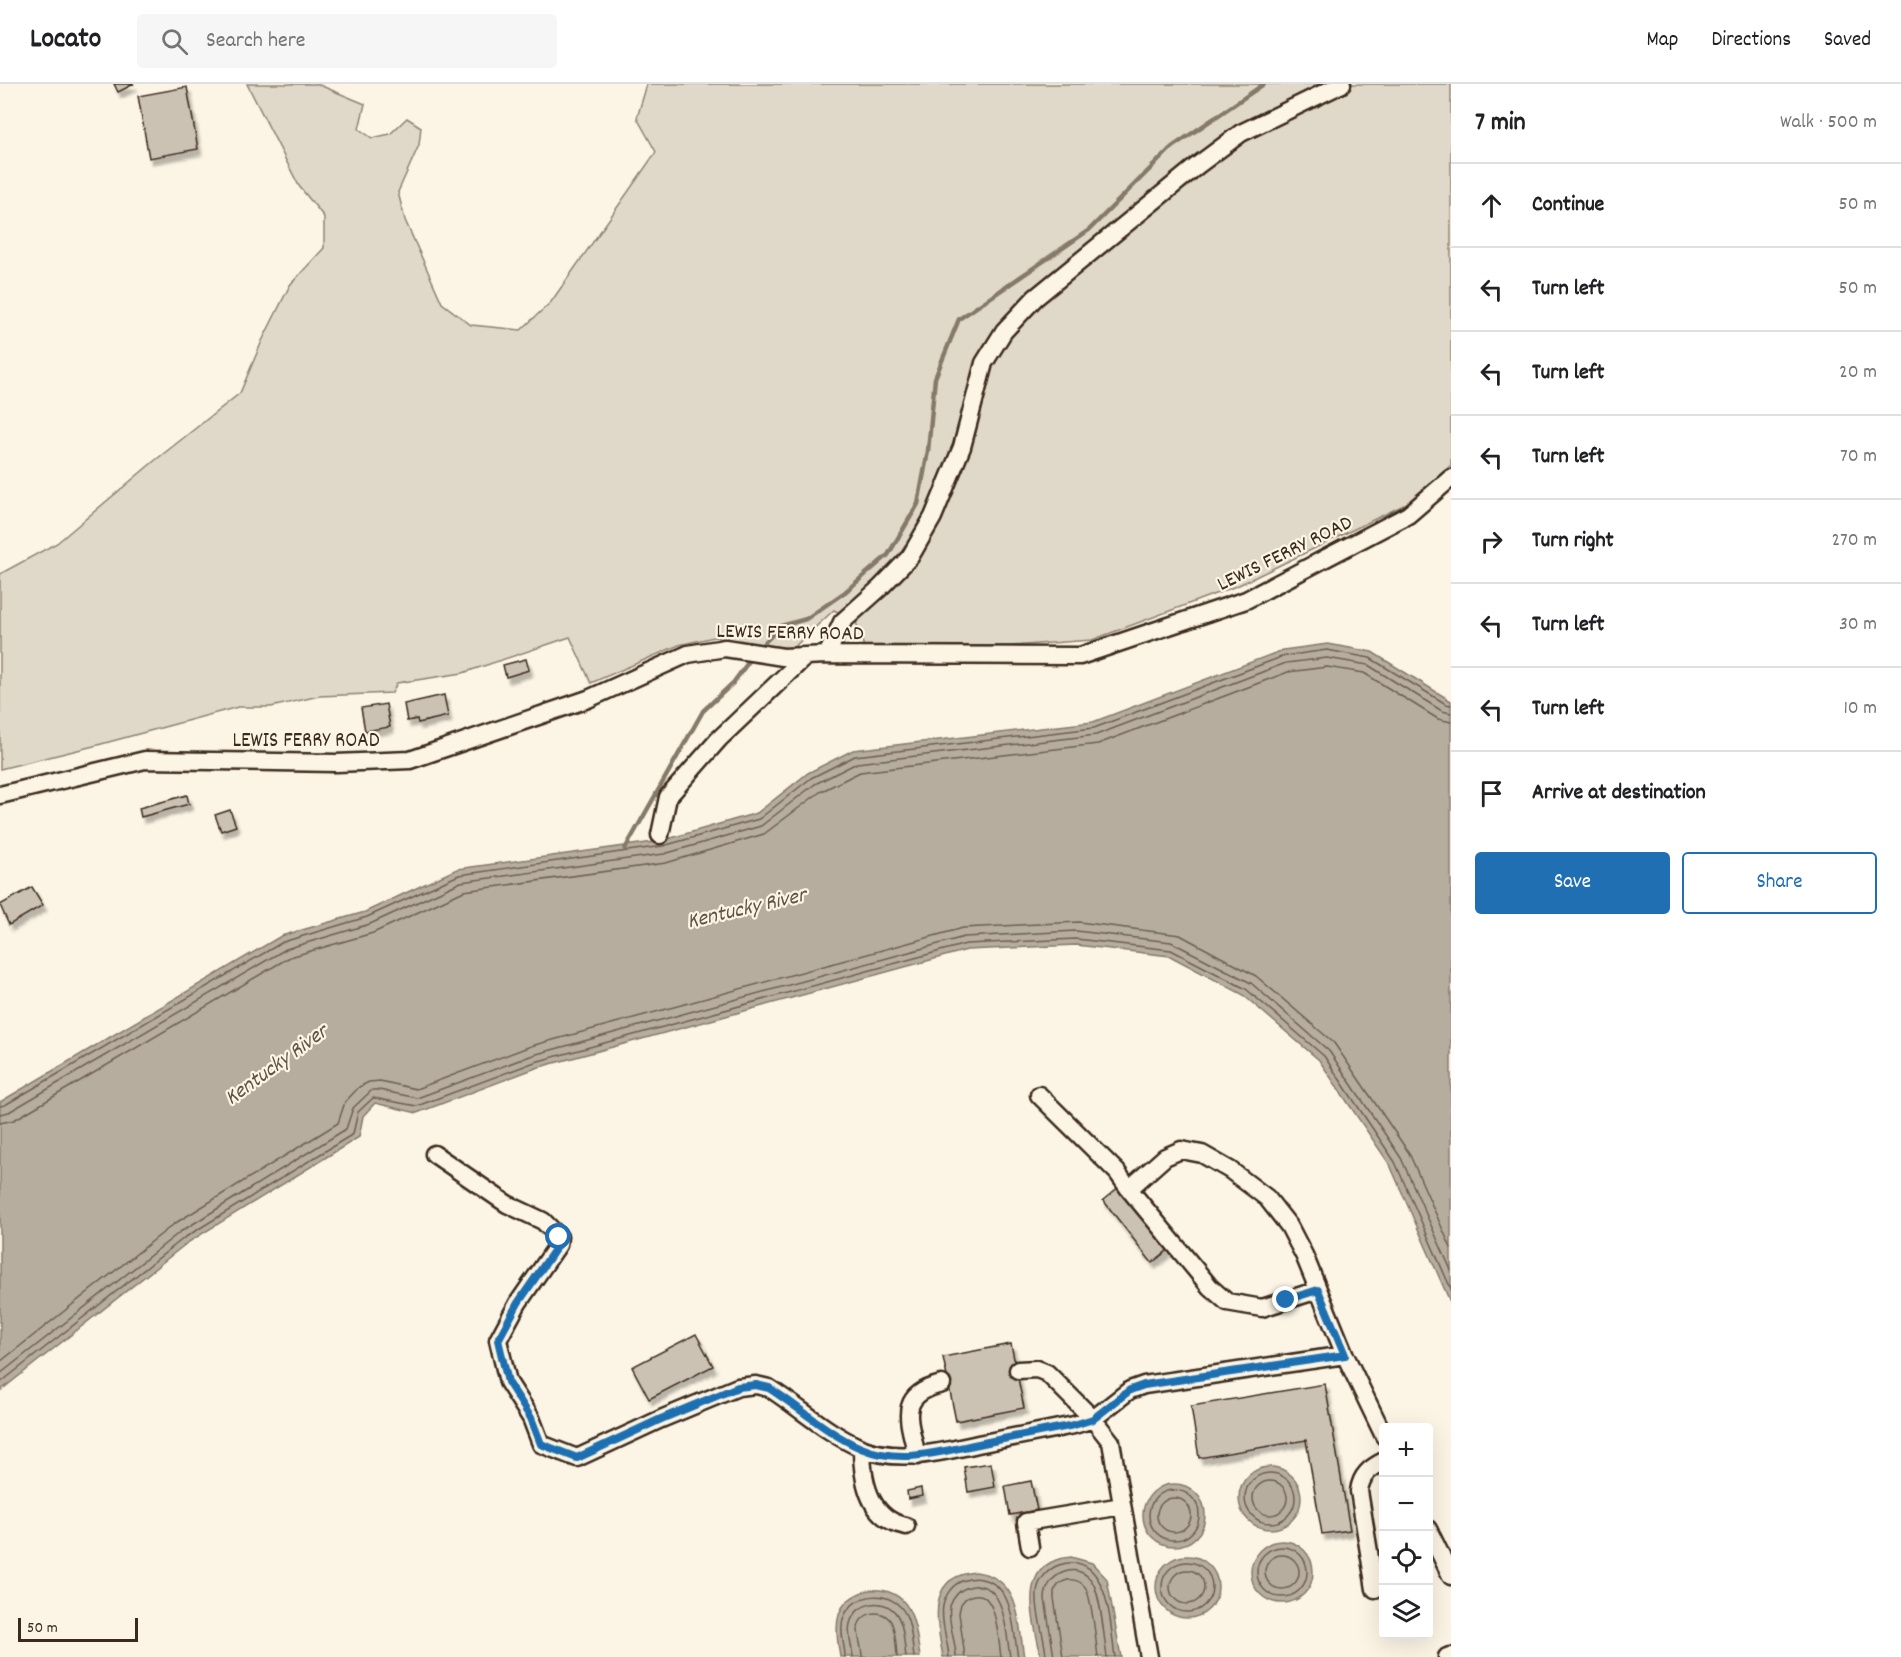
<!DOCTYPE html>
<html lang="en">
<head>
<meta charset="utf-8">
<style>
	:root { --surface:#fff; --page:#f6f6f6; --text:#202124; --muted:#757577; --line:#e0e0e0; --accent:#1f6fb2 }
	body { margin:0; font-family:Dekko,sans-serif; background:var(--page); color:var(--text) }
	.controls { position:absolute; right:18px; bottom:18px; display:grid; overflow:hidden; border-radius:6px; box-shadow:0 6px 24px #0002 }
	.controls button { width:54px; height:54px; display:grid; place-items:center; padding:0; border:0; border-bottom:2px solid var(--line); background:var(--surface); color:var(--text); font:30px sans-serif }
	.scale { position:absolute; left:18px; bottom:15px; width:120px; box-sizing:border-box; padding-left:6px; border:3px solid #3b2a1e; border-top:0; font-size:16px; line-height:21px; white-space:nowrap; color:#3b2a1e; -webkit-text-stroke:4px #fcf5e5; paint-order:stroke }
	.stop { position:absolute; width:18px; height:18px; margin:-14px; border:4px solid #1f6fb2; border-radius:50%; background:#fff }
	.stop.end { background:#1f6fb2; border-color:#fff; box-shadow:0 2px 6px #0008 }
	.list { margin:0; padding:0; list-style:none }
	h2 { display:flex; justify-content:space-between; align-items:center; height:78px; margin:0; padding:0 24px; font-size:26px }
	h2 small { font-size:20px; font-weight:400; color:var(--muted) }
	.list li { display:grid; grid-template-columns:39px 1fr auto; gap:18px; align-items:center; box-sizing:border-box; height:84px; padding:0 24px; border-top:2px solid var(--line) }
	.list b { display:block; font-size:22px; white-space:nowrap }
	.list em { font-size:20px; font-style:normal; color:var(--muted) }
	.actions { display:flex; gap:12px; padding:18px 24px }
	.actions a { flex:1; padding:14px 0; border:2px solid var(--accent); border-radius:6px; text-align:center; font-size:21px; color:var(--accent) }
	.actions .main { background:var(--accent); color:#fff }
	.icon { flex:none; width:33px; height:33px; fill:none; stroke:currentColor; stroke-width:2; stroke-linecap:round; stroke-linejoin:round }
	.map { position:relative; flex:none; width:1451px; height:1573px; overflow:hidden }
	header { display:flex; align-items:center; gap:36px; box-sizing:border-box; height:84px; padding:0 30px; background:var(--surface); border-bottom:2px solid var(--line) }
	header strong { font-size:28px }
	nav { display:flex; gap:33px; margin-inline-start:auto; font-size:21px }
	.search { width:420px; height:54px; background:var(--page); display:flex; align-items:center; gap:15px; box-sizing:border-box; padding:0 21px; border-radius:6px; color:var(--muted); font-size:22px }
	main { display:flex }
	aside { flex:1; background:var(--surface) }
	.map>svg:first-child { display:block }
	.green { fill:#e0d8c8; stroke:#8e8173; stroke-width:1.5 }
	.water { fill:#b7ad9e; stroke:#85796b; stroke-width:1.5 }
	.lines { fill:none; stroke-linecap:round; stroke-linejoin:round }
	.shore { stroke:#6d5e51; stroke-width:1.5 }
	.stream { stroke:#85796b; stroke-width:4.5 }
	.building { fill:#ccc2b3; stroke:#3b2a1e; stroke-width:1.5; filter:url(#shadow) }
	.minor-casing { stroke:#3b2a1e; stroke-width:21 }
	.minor { stroke:#fcf5e5; stroke-width:16 }
	.route { stroke:#1f6fb2; stroke-width:8 }
	.labels { text-anchor:middle; stroke-width:4.5; stroke-linejoin:round; paint-order:stroke }
	.street-label { font-size:21px; fill:#3b2a1e; stroke:#fcf5e5 }
	.water-label { font-size:22px; font-style:italic; fill:#605144; stroke:#fcf5e5 }
</style>
</head>
<body>
<header>
<strong>Locato</strong>
<div class="search"><svg class="icon" aria-label="search" viewBox="0 0 24 24"><circle cx="10" cy="10" r="6"/><path d="M15 15l6 6"/></svg>Search here</div>
<nav><a>Map</a><a>Directions</a><a>Saved</a></nav>
</header>
<main>
<div class="map">
<svg width="1451" height="1573" viewBox="0 0 1451 1573">
	<defs>
		<filter id="shadow"><feDropShadow dx="3.5" dy="6" stdDeviation="1.5" flood-color="#0004"/></filter>
	</defs>
	<rect width="100%" height="100%" fill="#fcf5e5"/>
	<filter id="ink" filterUnits="userSpaceOnUse"><feTurbulence type="fractalNoise" baseFrequency=".0167" numOctaves="2"/><feDisplacementMap in="SourceGraphic" scale="12" xChannelSelector="R" yChannelSelector="G"/><feConvolveMatrix kernelMatrix="1 2 1 2 8 2 1 2 1" color-interpolation-filters="sRGB"/></filter>
	<g filter="url(#ink)">
		<path class="green" d="M247,0h70l48,20 -6,25 13,9 18,-4 17,-16 14,9 -2,18 -21,47 7,28 37,83 29,22 50,5 30,-28 105,-150 -19,-34 10,-34h804v381l-41,37 -171,83 -147,55 -82,6 -146,1 -8,-25 -22,-12 -42,39 -78,-12 -35,8 -88,38 -21,-46 -107,36 -66,10 -5,10 -73,3 -48,11h-33l-144,39 -94,23v-195l57,-31 96,-81 87,-69 22,-52 28,-56 34,-37v-31l-25,-31z"/>
		<path class="water" d="M1328,560l44,8 79,49v603l-61,-139 -71,-105 -77,-66 -72,-38 -94,-11 -109,5 -431,118 -119,45 -42,-10 -12,13 -4,21 -172,106 -187,148v-289l281,-166 84,-24 92,-43 204,-28 96,-28 51,-40 45,-23 240,-28 190,-72z
			M1239 1414a31 31 0 1 1 62 0a31 31 0 1 1-62 0Z
			M1143 1431a31 31 0 1 1 62 0a31 31 0 1 1-62 0Z
			M1251 1488a31 31 0 1 1 62 0a31 31 0 1 1-62 0Z
			M1156 1503a31 31 0 1 1 62 0a31 31 0 1 1-62 0Z
			M1071,1473l21,6 15,16 14,78h-80c-7,-37 -27,-95 30,-100z
			M976,1488c45,6 42,50 48,85h-81c-6,-35 -18,-81 33,-85z
			M869,1506c44,-3 46,34 51,67h-80c-5,-31 -8,-57 29,-67z"/>
		<g class="lines">
			<path class="shore" d="M0,1022l5,-1 278,-163 84,-25 92,-42 204,-29 96,-27 52,-41 44,-22 239,-28 190,-72 43,-6 43,8 76,46 5,1
				M0,1030l9,-2 277,-163 84,-25 91,-42 203,-28 97,-28 54,-42 42,-21 239,-28 190,-72 41,-5 41,7 74,46 9,2
				M0,1039l14,-3 276,-163 83,-24 91,-42 202,-28 98,-29 56,-42 40,-20 238,-28 190,-72 39,-5 37,6 74,46 13,3
				M0,1278l174,-138 164,-101 7,-21 14,-15 10,-5 11,-1 36,8 115,-43 432,-118 116,-6 101,13 76,41 78,67 75,110 42,95
				M0,1290l180,-142 166,-103 7,-21 19,-18h7l38,8 116,-43 431,-118 112,-6 95,11 80,41 78,68 72,107 50,112
				M0,1299l184,-145 169,-104 5,-22 15,-14 44,8 118,-44 431,-118 110,-5 95,11 75,39 78,67 71,106 56,127
				M1245 1414a25 25 0 1 1 50 0a25 25 0 1 1-50 0Z
				M1253 1414a17 17 0 1 1 34 0a17 17 0 1 1-34 0Z
				M1149 1431a25 25 0 1 1 50 0a25 25 0 1 1-50 0Z
				M1157 1431a17 17 0 1 1 34 0a17 17 0 1 1-34 0Z
				M1257 1488a25 25 0 1 1 50 0a25 25 0 1 1-50 0Z
				M1265 1488a17 17 0 1 1 34 0a17 17 0 1 1-34 0Z
				M1162 1503a25 25 0 1 1 50 0a25 25 0 1 1-50 0Z
				M1170 1503a17 17 0 1 1 34 0a17 17 0 1 1-34 0Z
				M845,1573c0,-12 -6,-25 -2,-38 9,-28 50,-31 63,-4 6,12 6,29 8,42
				M853,1573c-1,-11 -6,-22 -3,-33 5,-22 35,-28 47,-9 7,11 7,29 9,42
				M862,1573c0,-9 -4,-19 -4,-28 1,-16 22,-22 32,-9 6,9 6,26 7,37
				M949,1573c-1,-16 -9,-35 -6,-51 2,-11 9,-21 19,-25 8,-3 15,-4 23,-1 30,8 28,52 33,77
				M956,1573c0,-16 -9,-35 -6,-51 3,-9 10,-17 19,-19 37,-10 37,47 41,70
				M965,1573l-6,-44 2,-9 4,-5c32,-21 33,40 36,58
				M1046,1573c-1,-21 -11,-44 -9,-65 1,-12 11,-23 22,-27 51,-17 51,62 56,92
				M1054,1573l-9,-58c0,-26 34,-40 48,-16 8,14 11,56 14,74
				M1063,1573l-9,-59v-7l5,-7c9,-6 19,-6 26,3 7,9 11,56 13,70"/>
			<path class="stream" d="M759,564l22,-22 25,-7 39,-27 43,-37 30,-51 10,-53 7,-73 24,-59 130,-89 83,-83 92,-63
				M625,765l78,-138 30,-28 19,-26"/>
		</g>
		<path class="building" d="M114,0h20l-16,8z
			M187,3l11,62 -49,9 -11,-62z
			M526,575l3,11 -23,7 -3,-12z
			M444,611l4,21 -30,7 -1,-4 -10,2 -3,-17z
			M386,620l4,23 -25,4 -4,-23z
			M187,711l2,9 -48,13 -2,-9z
			M230,726l6,16 -15,5 -6,-16z
			M32,803l11,18 -34,20 -9,-20z
			M1119,1103l49,63 -16,13 -49,-63z
			M696,1250l17,32 -64,33 -17,-32z
			M1011,1260l13,64 -68,13 -13,-64z
			M1325,1300l25,146 -28,4 -16,-94 -107,18 -8,-52z
			M991,1379l4,24 -27,5 -4,-25z
			M1031,1397l6,29 -27,5 -5,-29z
			M921,1404l1,8 -14,3 -1,-8z"/>
		<g class="lines">
			<g class="minor-casing">
				<path id="minor" d="M827,571l15,-33 38,-34 30,-31 23,-40 29,-70 22,-84 20,-32 31,-33 163,-133 43,-32 101,-49
					M0,711l145,-35 191,3 74,-3 178,-61 100,-45 37,-6 58,9 44,-2 253,1 166,-56 162,-85 43,-37
					M660,751l8,-38 51,-58 87,-83
					M1039,1011l78,77 12,17 36,-32 16,-7 21,4 28,16 37,28 22,28 15,29 41,100
					M434,1070l73,50 36,17 16,16 -1,8 -40,58 -20,37 10,42 23,36 10,26 36,14 84,-39 77,-32 18,-2 13,3c30,19 59,46 92,60 40,16 83,3 122,-5 31,-6 61,-12 91,-18l19,-6 37,-29 14,-5 201,-30 39,81
					M1129,1105l81,98 17,15 35,6 56,-18
					M1018,1286l19,-1 10,4 46,46 18,23 38,215
					M862,1364c0,33 7,71 44,78
					M917,1372c-8,-36 -21,-61 25,-72
					M1428,1445l23,47
					M1030,1463l-4,-25 96,-16
					M1375,1505l-16,-98c2,-16 11,-23 25,-30
					M1447,1573l4,-1"/>
			</g>
			<use href="#minor" class="minor"/>
		</g>
	</g>
	<g class="lines" filter="url(#ink)">
		<path class="route" d="M559,1153l-1,8 -40,58 -20,37 10,42 23,36 10,26 36,14 84,-39 77,-32 18,-2 13,3c30,19 59,46 92,60 40,17 83,3 122,-5 31,-6 61,-12 91,-18l19,-6 37,-29 14,-5 201,-30 -27,-65 -32,10"/>
	</g>
	<g class="labels">
		<g class="street-label">
			<text transform="translate(1284 468) rotate(-26)" y="7">LEWIS FERRY ROAD</text>
			<text transform="translate(790 547) rotate(1)" y="7">LEWIS FERRY ROAD</text>
			<text x="306" y="662">LEWIS FERRY ROAD</text>
		</g>
		<g class="water-label">
			<text transform="translate(746 822) rotate(-13)" y="8">Kentucky River</text>
			<text transform="translate(275 979) rotate(-36)" y="8">Kentucky River</text>
		</g>
	</g>
</svg>
<div class="controls">
<button>+</button>
<button>−</button>
<button><svg class="icon" aria-label="locate" viewBox="0 0 24 24"><circle cx="12" cy="12" r="6"/><path d="M12 2v4M12 18v4M2 12h4M18 12h4"/></svg></button>
<button><svg class="icon" aria-label="layers" viewBox="0 0 24 24"><path d="M12 4l9 5-9 5-9-5zM3 14l9 5 9-5"/></svg></button>
</div>
<div class="scale">50 m</div>
<div class="stop" style="left:559px;top:1153px"></div>
<div class="stop end" style="left:1286px;top:1216px"></div>
</div>
<aside>
<h2>7 min<small>Walk · 500 m</small></h2>
<ul class="list">
<li><svg class="icon" aria-label="ahead" viewBox="0 0 24 24"><path d="M12 20V5M6 11l6-6 6 6"/></svg><div><b>Continue</b></div><em>50 m</em></li>
<li><svg class="icon" aria-label="left" viewBox="0 0 24 24"><path d="M17 20v-9H6M10 6l-5 5 5 5"/></svg><div><b>Turn left</b></div><em>50 m</em></li>
<li><svg class="icon" aria-label="left" viewBox="0 0 24 24"><path d="M17 20v-9H6M10 6l-5 5 5 5"/></svg><div><b>Turn left</b></div><em>20 m</em></li>
<li><svg class="icon" aria-label="left" viewBox="0 0 24 24"><path d="M17 20v-9H6M10 6l-5 5 5 5"/></svg><div><b>Turn left</b></div><em>70 m</em></li>
<li><svg class="icon" aria-label="right" viewBox="0 0 24 24"><path d="M7 20v-9h11M14 6l5 5-5 5"/></svg><div><b>Turn right</b></div><em>270 m</em></li>
<li><svg class="icon" aria-label="left" viewBox="0 0 24 24"><path d="M17 20v-9H6M10 6l-5 5 5 5"/></svg><div><b>Turn left</b></div><em>30 m</em></li>
<li><svg class="icon" aria-label="left" viewBox="0 0 24 24"><path d="M17 20v-9H6M10 6l-5 5 5 5"/></svg><div><b>Turn left</b></div><em>10 m</em></li>
<li><svg class="icon" aria-label="arrive" viewBox="0 0 24 24"><path d="M6 21V4h12l-3 4 3 4H6"/></svg><div><b>Arrive at destination</b></div></li>
</ul>
<div class="actions"><a class="main">Save</a><a>Share</a></div>
</aside>
</main>
</body>
</html>
